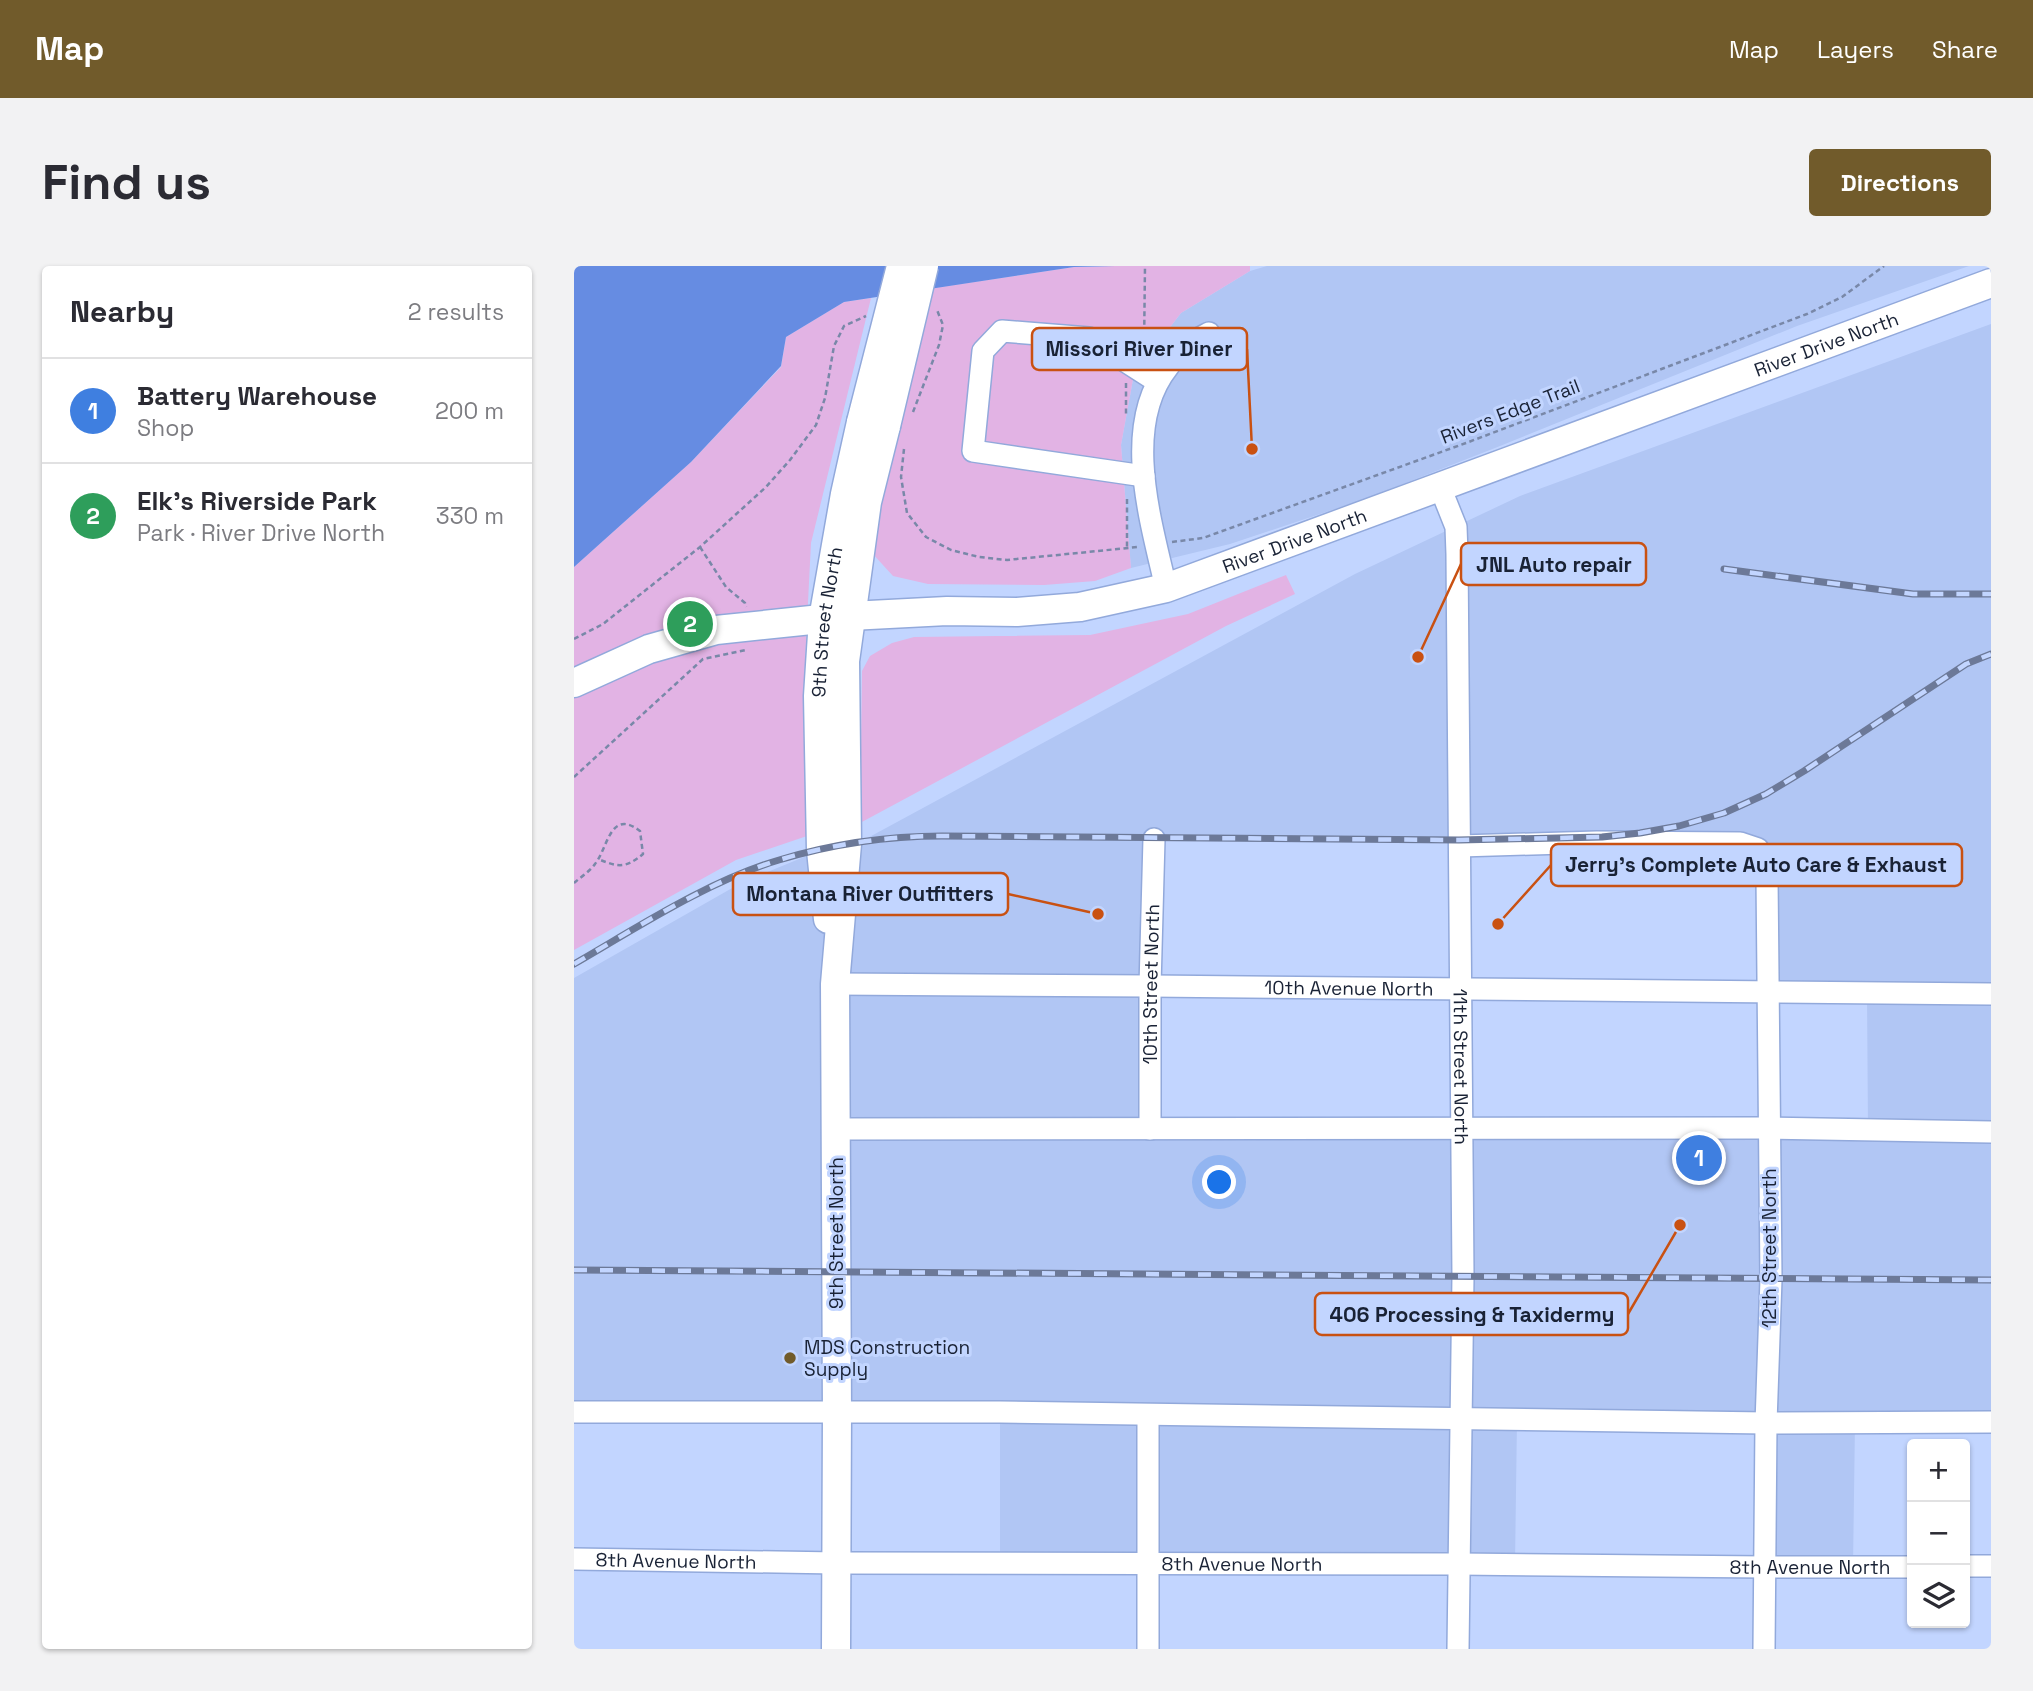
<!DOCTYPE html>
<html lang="en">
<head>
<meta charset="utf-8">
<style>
	:root { --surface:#fff; --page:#f2f2f3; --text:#2b2b33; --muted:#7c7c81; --line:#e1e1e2; --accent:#715b2b }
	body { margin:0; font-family:"Space Grotesk",sans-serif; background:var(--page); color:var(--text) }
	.controls { position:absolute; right:21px; bottom:21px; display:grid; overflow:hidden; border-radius:7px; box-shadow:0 2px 5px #0004 }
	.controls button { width:63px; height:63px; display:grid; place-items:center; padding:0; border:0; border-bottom:2px solid var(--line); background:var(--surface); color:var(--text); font:35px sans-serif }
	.you { position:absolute; left:646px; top:917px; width:24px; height:24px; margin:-18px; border:5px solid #fff; border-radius:50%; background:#1a73e8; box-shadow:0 0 0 10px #1a73e833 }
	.badge { display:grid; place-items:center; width:46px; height:46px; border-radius:50%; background:var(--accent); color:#fff; font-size:23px; font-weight:700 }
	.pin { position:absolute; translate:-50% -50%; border:4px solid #fff; box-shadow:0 2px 7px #0006 }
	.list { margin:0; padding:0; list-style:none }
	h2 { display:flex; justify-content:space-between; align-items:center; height:91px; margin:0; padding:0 28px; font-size:30px }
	h2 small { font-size:23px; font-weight:400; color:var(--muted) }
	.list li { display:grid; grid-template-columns:46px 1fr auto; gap:21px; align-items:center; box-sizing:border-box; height:105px; padding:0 28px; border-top:2px solid var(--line) }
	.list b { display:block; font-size:26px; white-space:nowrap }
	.list p { margin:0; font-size:23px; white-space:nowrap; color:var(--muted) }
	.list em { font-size:23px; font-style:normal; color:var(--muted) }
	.icon { flex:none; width:38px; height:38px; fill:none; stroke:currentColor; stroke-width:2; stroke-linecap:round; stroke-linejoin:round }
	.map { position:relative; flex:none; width:1417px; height:1383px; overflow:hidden; border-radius:7px }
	header { display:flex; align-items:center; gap:42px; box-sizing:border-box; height:98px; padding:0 35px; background:var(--accent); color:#fff }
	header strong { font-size:33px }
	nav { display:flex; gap:38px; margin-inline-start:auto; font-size:24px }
	.intro { display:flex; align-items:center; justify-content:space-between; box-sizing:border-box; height:168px; padding:0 42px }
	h1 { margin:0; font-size:49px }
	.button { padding:18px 32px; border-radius:7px; background:var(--accent); color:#fff; font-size:24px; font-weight:700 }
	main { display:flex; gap:42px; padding:0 42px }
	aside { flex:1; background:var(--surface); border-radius:7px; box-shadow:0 2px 5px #0004 }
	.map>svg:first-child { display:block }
	.built { fill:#b1c6f4; fill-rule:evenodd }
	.green { fill:#e2b3e4 }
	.water { fill:#668ce2 }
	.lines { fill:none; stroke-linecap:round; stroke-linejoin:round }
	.minor-casing { stroke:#92a9db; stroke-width:24 }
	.major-casing { stroke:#92a9db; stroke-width:31 }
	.path { stroke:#7988a8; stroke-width:2.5; stroke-dasharray:5 3.5; stroke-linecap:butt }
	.minor { stroke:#fff; stroke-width:21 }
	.major { stroke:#fff; stroke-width:28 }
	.rail-casing { stroke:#6c7998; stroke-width:7 }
	.rail { stroke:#c2d5ff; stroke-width:4.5; stroke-dasharray:13; stroke-linecap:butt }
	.major-bridge-casing { stroke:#92a9db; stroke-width:31; stroke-linecap:butt }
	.major-bridge { stroke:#fff; stroke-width:28 }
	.poi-dot { fill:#715b2b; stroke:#c2d5ff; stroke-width:2.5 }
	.labels { text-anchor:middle; stroke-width:6; stroke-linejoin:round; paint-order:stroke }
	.street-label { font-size:19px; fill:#192235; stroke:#c2d5ff }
	.poi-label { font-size:19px; fill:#192235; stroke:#c2d5ff; text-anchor:start }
	.leader { fill:none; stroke:#c95112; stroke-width:2.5 }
	.callout-dot { fill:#c95112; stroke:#c2d5ff; stroke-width:2.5 }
	.callout { fill:#c2d5ff; stroke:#c95112; stroke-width:2.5 }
	.callout-label { font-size:21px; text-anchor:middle; font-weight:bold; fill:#192235 }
</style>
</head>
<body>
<header>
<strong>Map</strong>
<nav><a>Map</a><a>Layers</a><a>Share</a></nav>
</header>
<div class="intro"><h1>Find us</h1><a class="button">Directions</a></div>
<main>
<aside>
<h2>Nearby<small>2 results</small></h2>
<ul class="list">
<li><span class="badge" style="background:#3f7fe0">1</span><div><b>Battery Warehouse</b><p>Shop</p></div><em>200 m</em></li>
<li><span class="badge" style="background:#2e9e5b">2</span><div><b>Elk's Riverside Park</b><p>Park · River Drive North</p></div><em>330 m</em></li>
</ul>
</aside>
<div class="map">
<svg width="1417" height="1383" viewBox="0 0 1417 1383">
	<rect width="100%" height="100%" fill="#c2d5ff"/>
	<path class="built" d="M693,0h702l-172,60 -302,122 -133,52 -132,44 -99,24 -10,-123 13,-71 47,-61 69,-42z
		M1417,58v1098h-136l-2,145h-88l1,-144 -249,-3 -2,144 -515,-1v-150l-426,-1v-434l167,-95 80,-33 41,-9 493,-267 165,-78zM580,573l305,1 299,9 11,143 98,1 1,137 -718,-1z"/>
	<path class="green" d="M541,0h135v5l-69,42 -47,61 -13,71 10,123 -36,13 -51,4 -116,-1 -35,-8 -21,-23 4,-37 51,-227 147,-22z
		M297,32l-60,245 -7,138 3,155 -71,24 -162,90v-383l117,-105 90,-95 5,-30 58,-35z
		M712,309l9,19 -69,32 -366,197 2,-152 8,-15 22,-13 22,-6 176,-2 98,-21z"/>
	<path class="water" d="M0,0h541l-41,1 -230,35 -58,35 -5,29 -90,96 -117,105z"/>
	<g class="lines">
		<g class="minor-casing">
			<g id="minor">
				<path d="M570,210l-171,-25 10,-100 19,-20 87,7 67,43"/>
				<path id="s1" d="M866,221l16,40 1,27 6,722 -5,373"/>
				<path d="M592,322c-15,-67 -45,-162 2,-221 4,-6 8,-13 13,-17 8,-7 19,-12 28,-17"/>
				<path d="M886,580l137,-4 143,1 18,6 6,11 3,17 4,402 -5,144 -2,226"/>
				<path id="s2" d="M261,718l315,2 841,8"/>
				<path d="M262,863l934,-1 221,4"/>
				<path id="s3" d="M576,863v-143l4,-147"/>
				<path d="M0,1146h426l766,11 225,-1"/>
				<path d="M574,1149v234"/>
				<path id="s4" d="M0,1293l263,4 621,1 307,3h147"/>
				<path d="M1391,1300h26"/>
			</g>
		</g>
		<g class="major-casing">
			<g id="major">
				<path id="s5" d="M0,417l75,-34 67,-19 134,-14 97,-5 70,1 63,-5 86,-19 825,-305"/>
				<path id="s6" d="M254,653l-7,-69 -3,-154 5,-77 22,-125 16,-72"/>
				<path d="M262,1383l1,-236 -2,-429 12,-140 -2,-183 22,-159 19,-76"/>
			</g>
		</g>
		<path class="path" d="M569,84l1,-2 1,-82
			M552,117v32
			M339,146l26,-67 4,-20 -6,-15
			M330,183l-3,28 6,36 19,24 25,13 28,7 28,3 131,-13
			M553,233v49
			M598,276l31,-4 263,-95 341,-129 35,-17 42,-31
			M126,281l26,40 19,16 1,4
			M0,373l29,-15 97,-77 66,-60 24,-27 26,-35 9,-27 9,-52 10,-20 22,-10
			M0,511l129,-118 43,-9
			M0,617c7,-6 16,-12 21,-19 13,-16 15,-56 45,-33l3,23c-18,15 -25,13 -45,5"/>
		<use href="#minor" class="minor"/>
		<use href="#major" class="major"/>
		<g class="rail-casing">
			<path id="rail" d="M1150,303l189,25h78
				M0,698c64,-37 134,-83 205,-104 53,-16 108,-24 163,-24l517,4 143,-3 38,-4 39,-7 45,-13 42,-19 38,-23 162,-107 25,-10
				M0,1004l1417,10"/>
		</g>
		<use href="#rail" class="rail"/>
		<g class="major-bridge-casing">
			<path id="major-bridge" d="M287,156l40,-156
				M312,160l38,-160"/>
		</g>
		<use href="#major-bridge" class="major-bridge"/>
	</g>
	<circle class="poi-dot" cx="216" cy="1092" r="7"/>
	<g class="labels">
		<g class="street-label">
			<text dy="7" stroke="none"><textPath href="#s5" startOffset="1309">River Drive North</textPath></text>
			<text transform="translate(936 145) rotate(-21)" y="7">Rivers Edge Trail</text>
			<text dy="7" stroke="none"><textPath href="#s5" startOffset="742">River Drive North</textPath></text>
			<text dy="7" stroke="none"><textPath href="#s6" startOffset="298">9th Street North</textPath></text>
			<text dy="7" stroke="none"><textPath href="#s3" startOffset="145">10th Street North</textPath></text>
			<text dy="7" stroke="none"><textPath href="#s2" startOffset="514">10th Avenue North</textPath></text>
			<text dy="7" stroke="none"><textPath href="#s1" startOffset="583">11th Street North</textPath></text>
			<text transform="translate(262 967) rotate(-90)" y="7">9th Street North</text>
			<text transform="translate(1195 982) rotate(-90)" y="7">12th Street North</text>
			<text dy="7" stroke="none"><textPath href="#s4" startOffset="102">8th Avenue North</textPath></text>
			<text dy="7" stroke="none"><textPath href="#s4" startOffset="668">8th Avenue North</textPath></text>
			<text dy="7" stroke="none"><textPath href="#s4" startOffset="1236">8th Avenue North</textPath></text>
		</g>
		<g class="poi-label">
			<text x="230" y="1088">MDS Construction<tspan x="230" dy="22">Supply</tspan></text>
		</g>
	</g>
	<path class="leader" d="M678 183L673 83M844 391L887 298M924 658L977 599M524 648L434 628M1106 959L1054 1048"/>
	<g class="callout-dot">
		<circle cx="678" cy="183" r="7"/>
		<circle cx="844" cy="391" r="7"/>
		<circle cx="924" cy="658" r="7"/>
		<circle cx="524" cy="648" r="7"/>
		<circle cx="1106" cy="959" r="7"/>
	</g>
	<g class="callout">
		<rect x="458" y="62" width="215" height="42" rx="7"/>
		<rect x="887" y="277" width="185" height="42" rx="7"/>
		<rect x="977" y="578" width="411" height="42" rx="7"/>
		<rect x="159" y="607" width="275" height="42" rx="7"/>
		<rect x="741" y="1027" width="313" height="42" rx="7"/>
	</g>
	<g class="callout-label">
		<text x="565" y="90">Missori River Diner</text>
		<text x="980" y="306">JNL Auto repair</text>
		<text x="1182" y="606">Jerry's Complete Auto Care &amp; Exhaust</text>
		<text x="296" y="635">Montana River Outfitters</text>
		<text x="898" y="1056">406 Processing &amp; Taxidermy</text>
	</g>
</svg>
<div class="controls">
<button>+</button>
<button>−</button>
<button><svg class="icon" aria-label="layers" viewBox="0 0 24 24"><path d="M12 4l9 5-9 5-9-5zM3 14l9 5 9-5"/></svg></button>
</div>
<div class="you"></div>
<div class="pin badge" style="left:1125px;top:892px;background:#3f7fe0">1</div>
<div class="pin badge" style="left:116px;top:358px;background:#2e9e5b">2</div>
</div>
</main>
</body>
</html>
